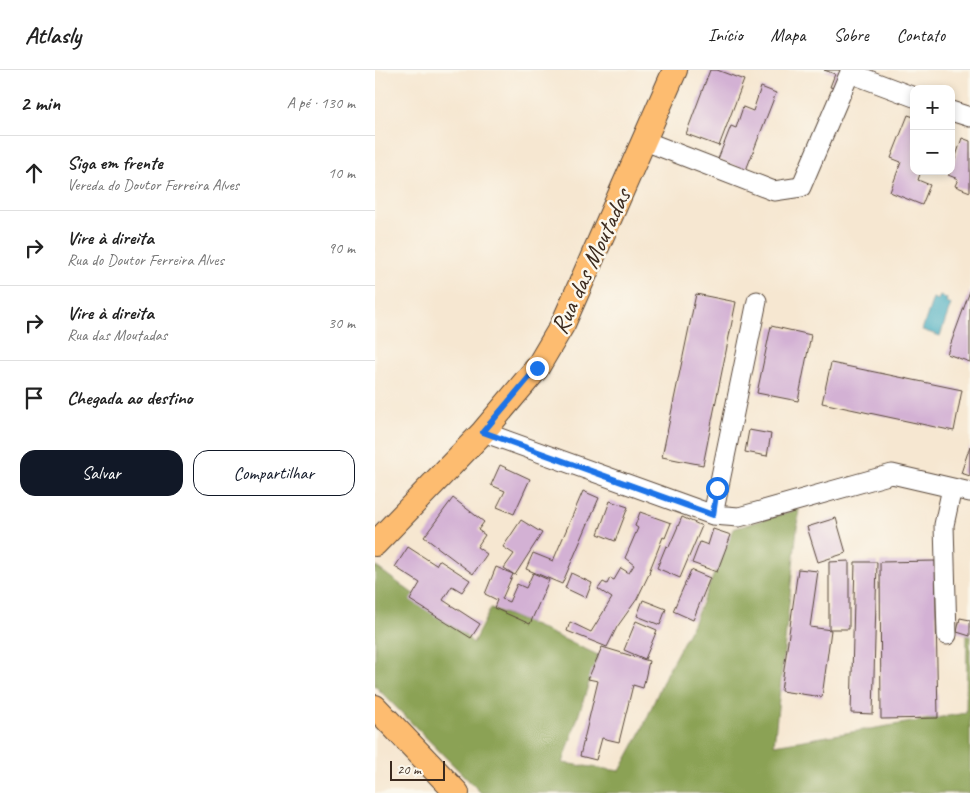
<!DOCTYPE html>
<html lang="pt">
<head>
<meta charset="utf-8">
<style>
	:root { --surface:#fff; --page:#f6f6f6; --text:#222; --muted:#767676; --line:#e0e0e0; --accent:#111827 }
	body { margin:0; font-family:Caveat,sans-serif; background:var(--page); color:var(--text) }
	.controls { position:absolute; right:15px; top:15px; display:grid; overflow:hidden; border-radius:10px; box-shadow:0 2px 8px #0003 }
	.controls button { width:45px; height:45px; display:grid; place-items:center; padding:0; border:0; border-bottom:1px solid var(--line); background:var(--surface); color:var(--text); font:25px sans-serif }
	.scale { position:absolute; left:15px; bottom:12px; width:55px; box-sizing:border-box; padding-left:5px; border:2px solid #3b2a1e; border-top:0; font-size:14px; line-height:18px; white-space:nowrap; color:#3b2a1e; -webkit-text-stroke:4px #fbf7ec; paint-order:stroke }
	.stop { position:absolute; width:15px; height:15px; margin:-11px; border:4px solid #1a73e8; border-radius:50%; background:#fff }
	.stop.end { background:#1a73e8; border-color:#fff; box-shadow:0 1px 5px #0008 }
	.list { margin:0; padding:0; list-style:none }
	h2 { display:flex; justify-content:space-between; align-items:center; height:65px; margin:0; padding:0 20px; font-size:21px }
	h2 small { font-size:16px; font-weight:400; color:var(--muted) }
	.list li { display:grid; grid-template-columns:32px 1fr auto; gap:15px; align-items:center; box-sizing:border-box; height:75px; padding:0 20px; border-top:1px solid var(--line) }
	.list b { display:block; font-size:19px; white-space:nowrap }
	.list p { margin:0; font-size:16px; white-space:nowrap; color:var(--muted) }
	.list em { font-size:16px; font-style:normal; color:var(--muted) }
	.actions { display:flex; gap:10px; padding:15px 20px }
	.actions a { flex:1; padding:11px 0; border:1px solid var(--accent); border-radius:15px; text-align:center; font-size:18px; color:var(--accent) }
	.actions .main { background:var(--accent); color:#fff }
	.icon { flex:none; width:28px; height:28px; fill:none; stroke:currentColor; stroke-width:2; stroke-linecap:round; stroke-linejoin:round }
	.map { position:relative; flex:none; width:595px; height:723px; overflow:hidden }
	header { display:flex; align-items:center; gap:30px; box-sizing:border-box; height:70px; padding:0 25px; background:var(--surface); border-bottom:1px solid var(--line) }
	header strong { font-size:24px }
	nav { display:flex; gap:28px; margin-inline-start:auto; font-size:18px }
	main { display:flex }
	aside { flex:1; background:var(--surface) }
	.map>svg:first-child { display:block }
	.forest { fill:#8ba254; stroke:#636639 }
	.water { fill:#3ea9be; stroke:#3c6a6e }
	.building { fill:#d3b1d4 }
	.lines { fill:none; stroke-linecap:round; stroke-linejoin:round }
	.minor-casing { stroke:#574639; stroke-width:21 }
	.major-casing { stroke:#574639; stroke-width:26 }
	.minor { stroke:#fff; stroke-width:19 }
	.major { stroke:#fdbc70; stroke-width:24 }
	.route { stroke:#1a73e8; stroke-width:6 }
	.labels { text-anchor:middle; stroke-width:5; stroke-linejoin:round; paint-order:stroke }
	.street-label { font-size:25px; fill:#3b2a1e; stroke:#fbf7ec }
</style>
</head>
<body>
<header>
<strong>Atlasly</strong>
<nav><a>Início</a><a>Mapa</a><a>Sobre</a><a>Contato</a></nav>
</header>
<main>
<aside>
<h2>2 min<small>A pé · 130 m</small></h2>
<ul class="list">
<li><svg class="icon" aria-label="ahead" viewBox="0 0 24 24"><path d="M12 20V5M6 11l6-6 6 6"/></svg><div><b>Siga em frente</b><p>Vereda do Doutor Ferreira Alves</p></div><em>10 m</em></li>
<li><svg class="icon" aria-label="right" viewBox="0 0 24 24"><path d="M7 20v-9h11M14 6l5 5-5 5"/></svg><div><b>Vire à direita</b><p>Rua do Doutor Ferreira Alves</p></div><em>90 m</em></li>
<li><svg class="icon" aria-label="right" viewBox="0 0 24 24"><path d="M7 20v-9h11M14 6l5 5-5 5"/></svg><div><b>Vire à direita</b><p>Rua das Moutadas</p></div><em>30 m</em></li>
<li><svg class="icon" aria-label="arrive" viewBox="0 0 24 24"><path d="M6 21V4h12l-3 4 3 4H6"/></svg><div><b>Chegada ao destino</b></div></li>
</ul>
<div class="actions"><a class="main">Salvar</a><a>Compartilhar</a></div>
</aside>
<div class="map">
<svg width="595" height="723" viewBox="0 0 595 723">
	<rect width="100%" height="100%" fill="#fbf7ec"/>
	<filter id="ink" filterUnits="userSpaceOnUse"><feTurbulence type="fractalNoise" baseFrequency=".02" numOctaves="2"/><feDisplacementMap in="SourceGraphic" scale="10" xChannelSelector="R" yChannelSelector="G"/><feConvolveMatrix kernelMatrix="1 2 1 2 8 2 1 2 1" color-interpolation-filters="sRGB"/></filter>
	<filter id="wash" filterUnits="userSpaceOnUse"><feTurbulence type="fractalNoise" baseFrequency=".0096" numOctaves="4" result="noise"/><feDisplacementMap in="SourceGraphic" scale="20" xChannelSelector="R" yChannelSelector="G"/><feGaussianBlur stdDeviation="1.12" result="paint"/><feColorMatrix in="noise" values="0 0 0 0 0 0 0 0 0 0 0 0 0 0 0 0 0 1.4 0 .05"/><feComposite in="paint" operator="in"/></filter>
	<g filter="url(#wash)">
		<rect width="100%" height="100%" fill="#f6e7d1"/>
		<path class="forest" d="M424,439l-25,236 192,-32 1,-79h3v159h-489l-106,-107v-120l77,56 21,21 18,-35 38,15 69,32 -35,108 57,8 21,-39 25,-58 27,-50 40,-95z"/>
		<path class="water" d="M565,226l7,3 -1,3 5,2 -11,32 -18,-6 11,-32 5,2z"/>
		<g id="blocks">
			<path class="building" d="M335,0h7l27,10 -25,66 -33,-12z
				M449,0h18l-7,18 -5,-1 5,-13z
				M386,17l15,6 -30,77 -28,-11 13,-33 5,2 7,-21 10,4z
				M533,45l6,2v54h7l-3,9 12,5 -8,20 -32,-13 11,-30 -10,-4z
				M587,68l8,3v51l-15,-6 3,-7 -10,-4 3,-4z
				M595,221v71l-23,-8z
				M321,224l40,8 -33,163 -41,-8z
				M396,256l40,9 -13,66 -41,-8z
				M456,293l131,27 -8,41 -132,-28z
				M374,360l22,4 -4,22 -22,-4z
				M595,376v30l-9,-3z
				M125,395l30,14 -16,35 -17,-7 8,-16 -14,-6z
				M208,421l16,7 -37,86 -36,-15 7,-16 20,8z
				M78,428l31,24 -6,8 7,5 -8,12 10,7 -14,20 -49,-37z
				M235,431l18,6 -13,34 -17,-7z
				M265,442l31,11 -6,15 -2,-1 -14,35h1l-13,27 -20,28 -10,20 -40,-16 3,-9 21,10 21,-34 -14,-9 5,-7 4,2 3,-6 4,2 7,-12 8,5 5,-8 -9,-7 13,-30 -3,-2z
				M307,447l20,9 -22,52 -23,-10 9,-22 3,1z
				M461,448l10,35 -28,9 -11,-35z
				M146,450l21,13 -27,42 -2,-1 -11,25 7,3 8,-18 9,4 7,-15 16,7 -19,44 -36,-16 3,-8 -12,-6 11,-27 17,7 -9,-6 10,-14 -11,-7z
				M338,459l18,6 -14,37 -25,-9 8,-21 8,3z
				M33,477l28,18 3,-5 31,20 -8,12 -10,-6 -9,14 37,24 -9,14 -61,-38 10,-17 -25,-16z
				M474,491v68h-20v-67z
				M560,491l3,157 -57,1 -1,-157z
				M480,492h22l-4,152 -22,-1z
				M423,499l20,2 -8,56 21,3 -9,67 -41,-6z
				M316,500l19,8 -17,42 -20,-9z
				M196,503l21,10 -6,15 -21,-10z
				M268,530l23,9 -6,16 -23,-9z
				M585,548l10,2v16l-13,-4z
				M261,551l21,9 -12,29 -21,-9z
				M227,577l47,14 -6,27 -10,-3 -14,57 -17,-4 -6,22 -16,-4 18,-75 -10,-2z"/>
		</g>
	</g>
	<g filter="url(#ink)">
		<use href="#blocks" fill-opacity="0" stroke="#574639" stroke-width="1"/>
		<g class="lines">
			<g class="minor-casing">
				<path id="minor" d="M475,3l64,24
					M576,41l19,6
					M270,71l129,50 27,-4 50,-117
					M108,362l230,83 26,2 153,-43 78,18
					M338,445l44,-214
					M572,565l-3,-110 8,-37"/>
			</g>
			<g class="major-casing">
				<path id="major" d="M0,474l108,-112 54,-64 26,-44 112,-254
					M0,637l82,86"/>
			</g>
			<use href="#minor" class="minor"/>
			<use href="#major" class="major"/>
		</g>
	</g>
	<g class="lines" filter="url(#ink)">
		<path class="route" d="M162,298l-54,64 230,83 4,-27"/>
	</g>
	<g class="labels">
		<g class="street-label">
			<text transform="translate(215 191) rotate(-65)" y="9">Rua das Moutadas</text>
		</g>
	</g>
</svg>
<div class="controls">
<button>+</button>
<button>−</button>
</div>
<div class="scale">20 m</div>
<div class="stop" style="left:342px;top:418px"></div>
<div class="stop end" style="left:162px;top:298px"></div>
</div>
</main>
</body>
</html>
